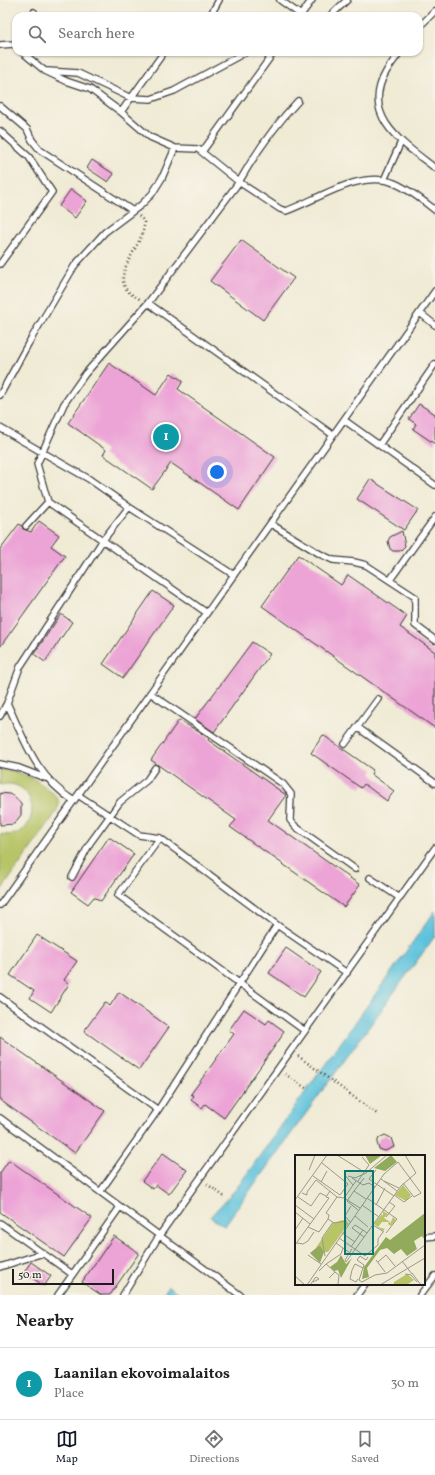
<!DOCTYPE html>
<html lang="en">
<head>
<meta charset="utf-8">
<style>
	:root { --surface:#fff; --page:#f2f2f2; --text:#222; --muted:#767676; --line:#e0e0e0; --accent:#111827 }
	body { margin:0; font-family:Vollkorn,serif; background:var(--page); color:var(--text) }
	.scale { position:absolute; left:12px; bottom:10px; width:102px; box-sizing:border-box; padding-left:4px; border:2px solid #1c1c1c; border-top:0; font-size:11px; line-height:14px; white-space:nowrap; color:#1c1c1c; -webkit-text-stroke:3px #f7f3e8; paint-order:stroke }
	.you { position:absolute; left:217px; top:472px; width:14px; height:14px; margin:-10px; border:3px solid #fff; border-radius:50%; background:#1a73e8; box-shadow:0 0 0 6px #1a73e833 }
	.badge { display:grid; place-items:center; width:26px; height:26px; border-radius:50%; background:var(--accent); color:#fff; font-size:13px; font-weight:700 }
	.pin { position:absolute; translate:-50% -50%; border:2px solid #fff; box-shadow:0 1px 4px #0006 }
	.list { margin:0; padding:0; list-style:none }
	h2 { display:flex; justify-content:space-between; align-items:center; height:52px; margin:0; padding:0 16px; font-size:17px }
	h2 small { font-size:13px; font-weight:400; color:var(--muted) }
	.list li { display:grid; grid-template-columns:26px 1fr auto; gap:12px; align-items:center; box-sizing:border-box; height:72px; padding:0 16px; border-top:1px solid var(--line) }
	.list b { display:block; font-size:15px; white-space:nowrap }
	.list p { margin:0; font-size:13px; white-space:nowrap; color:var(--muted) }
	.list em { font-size:13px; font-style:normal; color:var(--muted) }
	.icon { flex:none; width:22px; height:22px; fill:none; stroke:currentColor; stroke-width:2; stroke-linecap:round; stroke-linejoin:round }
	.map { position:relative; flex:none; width:435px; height:1295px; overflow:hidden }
	.search { position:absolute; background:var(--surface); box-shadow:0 1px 3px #0004; left:12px; right:12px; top:12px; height:44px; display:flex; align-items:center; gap:10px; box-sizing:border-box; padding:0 14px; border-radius:12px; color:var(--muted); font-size:15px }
	.sheet { height:124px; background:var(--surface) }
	nav { display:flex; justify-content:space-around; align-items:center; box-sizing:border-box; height:56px; border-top:1px solid var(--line); background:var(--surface); font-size:11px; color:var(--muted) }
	nav a { display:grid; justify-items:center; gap:2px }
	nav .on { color:var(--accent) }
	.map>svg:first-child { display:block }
	.green { fill:#b7c567; stroke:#6a7042 }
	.water { fill:#5dc2db; stroke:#3c6f7c }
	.building { fill:#eca3d6 }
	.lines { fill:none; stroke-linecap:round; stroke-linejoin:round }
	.service-casing { stroke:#3c3b38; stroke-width:8 }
	.path { stroke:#3c3b38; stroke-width:2.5; stroke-dasharray:1 3; stroke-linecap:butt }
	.service { stroke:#fff; stroke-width:5.5 }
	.inset-road { fill:none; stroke:#9b988b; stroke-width:1 }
	.view { fill:#0f766e; fill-opacity:0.15; stroke:#0f766e; stroke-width:2 }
	.inset-edge { fill:none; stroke:#1c1c1c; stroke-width:2 }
</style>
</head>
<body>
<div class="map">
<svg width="435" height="1295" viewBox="0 0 435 1295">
	<rect width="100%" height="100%" fill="#f7f3e8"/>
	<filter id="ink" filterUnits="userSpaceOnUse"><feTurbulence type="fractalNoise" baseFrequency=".025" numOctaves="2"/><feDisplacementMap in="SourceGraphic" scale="8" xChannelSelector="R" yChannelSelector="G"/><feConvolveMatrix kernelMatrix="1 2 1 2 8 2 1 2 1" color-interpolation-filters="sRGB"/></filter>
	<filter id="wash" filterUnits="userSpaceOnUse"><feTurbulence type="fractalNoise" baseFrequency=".012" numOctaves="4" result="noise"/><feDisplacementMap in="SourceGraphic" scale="16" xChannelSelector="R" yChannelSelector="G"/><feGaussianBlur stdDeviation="0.9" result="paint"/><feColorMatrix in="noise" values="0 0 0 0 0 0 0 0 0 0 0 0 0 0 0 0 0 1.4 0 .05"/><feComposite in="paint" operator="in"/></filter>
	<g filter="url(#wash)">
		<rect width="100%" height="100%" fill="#f0ebd5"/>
		<path class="green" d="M0,769c20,3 35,8 50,22 4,3 8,7 9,12 0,5 -4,10 -6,14l-53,75v-58c44,9 41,-59 0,-49z"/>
		<path class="water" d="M435,911v25l-211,290 -14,-9 26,-28z
			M169,1286l9,7v2h-16z"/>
		<g id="blocks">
			<path class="building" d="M92,160l22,14 -6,8 -21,-14z
				M71,189l16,12 -12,17 -16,-12z
				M241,240l53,38 -31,42 -53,-39z
				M109,363l47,32 15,-22 12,8 -5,8 97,68 -36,53 -68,-47 -19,26 -49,-34 3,-5 -38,-27z
				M419,404l16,10v30l-22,-15 3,-5 -7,-5z
				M370,479l48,31 -14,20 -47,-31z
				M39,521l20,14 -8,11 14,10 -65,91v-98l19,-25 3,2 1,3 8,3z
				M402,531l3,15 -5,5h-7l-3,-2 -2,-8 2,-4z
				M298,555l43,30 7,-10 59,41 -7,11 35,25v76l-173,-122z
				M153,591l21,14 -51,73 -20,-14z
				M61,614l11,8 -27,40 -11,-8z
				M252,642l18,12 -56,78 -19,-13z
				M179,720l30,18 -1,2 78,55 -18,25 92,65 -16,22 -114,-80 6,-7 -85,-60z
				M323,735l50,35 -2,4 23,17 -7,10 -23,-17 -3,4 -50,-35z
				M0,793l9,1 5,2 7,8v11l-7,9 -14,1z
				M109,837l25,17 -33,47 -7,-4 -6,7 -17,-12z
				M37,935l40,26 -13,19 5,4 -18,28 -21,-14 4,-7 -24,-16z
				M286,948l35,24 -17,25 -35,-24z
				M119,992l50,35 -30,43 -55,-39 21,-29 5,4z
				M244,1009l22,15 3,-4 15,11 -3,4 1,1 -58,82 -19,-14 -3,4 -11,-8 3,-4 -3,-2 43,-60 -5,-4z
				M0,1037l105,74 -30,42 -75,-53z
				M385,1135l6,3 3,9 -9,4 -6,-2 -2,-6 2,-5z
				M163,1153l24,17 -18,24 -13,-9 -3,4 -11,-8z
				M9,1160l83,58 -28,39 -64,-45v-39z
				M114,1236l25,17 -29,42h-9l-19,-13z
				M31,1262l20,14 -7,10 -20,-14z"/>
		</g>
	</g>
	<g filter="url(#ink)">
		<use href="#blocks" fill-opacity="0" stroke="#3c3b38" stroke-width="1"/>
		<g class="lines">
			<g class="service-casing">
				<path id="service" d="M280,0l21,15
					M32,16l2,-4
					M210,16l9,-16
					M300,16l12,-16
					M330,16l17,-16
					M419,27l16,-16
					M0,45l14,-1 2,2
					M22,52l23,19 21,10 24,8 31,23 29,25 25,11 23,1 41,33 41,27 6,2c31,-11 75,-42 108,-28 15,6 28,17 41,27
					M400,52c-5,7 -10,13 -14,20 -26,45 18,72 49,96
					M47,71l31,2 53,25 20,1 23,-8 72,-39
					M298,101c-23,24 -43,53 -59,81l-91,121 185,132
					M0,106l27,23 5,11 8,10 93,61
					M121,112l43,-60
					M0,131l29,26 23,35 -52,72
					M202,152l72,-100
					M384,180l17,-38
					M148,303l-63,71 -21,30 -27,60 11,38 159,111
					M420,313l15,12
					M0,395l28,-51 47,-79 30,-33 36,-27 11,-11 10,-16 13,-30
					M344,420l91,65
					M0,428l89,51 40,28 105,68
					M379,445l56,-81
					M271,524l49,30 13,6 21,2 12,3 49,32v28l20,15
					M26,526l22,-24
					M390,580l45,-63
					M150,693l133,91 8,10 -1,26 6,7 59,42
					M0,716l7,-13
					M357,727l78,56
					M345,744l33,-45
					M0,764l19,4 26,10
					M78,795l61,40 21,3
					M74,801c-38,-24 -49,-60 -67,-98l13,-36 83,-127 26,-33
					M72,877l18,-34 30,-41 27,-22 8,-12
					M370,878l30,20
					M0,905l435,-614
					M277,925l-117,-87 -42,57 187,136
					M0,997l158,113
					M0,1118l240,177
					M100,1192l58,-82 119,-185 70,48
					M0,1223l72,51
					M424,1237l11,-1
					M0,1267l43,-14
					M58,1295l62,-88
					M123,1295l36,-59 276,-388
					M357,1295l8,-11
					M420,1295l15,-19"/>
			</g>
			<path class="path" d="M139,216l5,5c3,26 -46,60 -4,78
				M298,1056l79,58
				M285,1074l22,15
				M207,1184l19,14"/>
			<use href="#service" class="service"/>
		</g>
	</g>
	<g transform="translate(295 1155)">
		<rect width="130" height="130" fill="#f0ebd5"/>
		<path d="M108,30l8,10 -5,6 -11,-6zM88,56l5,3 -4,4 6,4v2l3,-7 3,3 -5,6 -3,-2 -2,3 3,-5h-7l-4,5 7,2 -2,2 -9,-7 8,-10 1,2zM48,65l6,3 -21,29h-4l-4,-7 -5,4 18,-26zM112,119l7,6 -6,4 -14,1v-3z" fill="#b7c567"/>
		<path d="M70,0l9,1 8,-1 -12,9zM96,0l6,7 -12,9 -11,-3zM130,58v27l-3,-4 -8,5 3,8 -10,7 -6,-7 -7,5 -7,-6 -7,2 -13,18 2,9 -7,2 2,-12 22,-30 4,3zM25,90l4,7 -4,11 -10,-10zM46,100l5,9 6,-6 -11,20 -3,-8 -4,1 -4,-4 7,-5z" fill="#91aa5c"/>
		<path class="inset-road" d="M42,0l27,17M14,15l6,-15M81,15l-7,9 25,17M49,19l9,11M18,21l27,19 8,-11 -26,-21M53,21l7,2 11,-5 21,-18M57,23l11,7 6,-2 6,4M69,23l-10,13 12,8M86,24l16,12M61,26l-12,17 16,10M63,26l11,-16 -7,-8M89,26l15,7M26,27l6,-11M59,36l-7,10 11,9M7,38l5,2v-3l9,-12 21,17 7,1M99,40l10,7 8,-6M3,42l13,9 9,-13 6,3M72,43l30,21 -11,14M0,45l32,-45M0,50l19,14M67,50l17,12M81,50l9,-17M0,57l15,12M60,61l13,11M91,62l9,-11 -6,-4M33,64l6,4 13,-2M55,67l-5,-6 6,-10M78,70l11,7M13,72l11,5 9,-13 1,-4 -3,-2 11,-16M0,75l8,-12M68,75l-8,-5 -3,3 12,9M47,78l13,9M44,83l26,18 13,-11v-6l5,-7M2,88l6,1 5,-3 6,-9M41,88l14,10M0,90l34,-47 -3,-1 4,-6M56,92l12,-17 4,3M13,100l13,9M30,101l-3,-18 11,-16M73,102l-2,3 -6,-4 -3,4 7,5 -5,15 3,2 13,-7 12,-2 38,-28M81,105l9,12M107,106l10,13M51,107l55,-76 15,-13 -11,-18M51,107l-1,-2 7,-11M83,107l8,-7 9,11M31,109l15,-10 2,-6M24,116l7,-7 9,8 -6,6M40,117l4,3 -1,9M117,118l9,12M110,119l6,1 6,7M0,121l10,9M63,124l-2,3 -6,-3 2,-9 3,-6 8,4M12,130l77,-111 14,-12 23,31 -7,4 -11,-14M15,130l6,-8 3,2 -6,3M85,130l45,-27"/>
		<path class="view" d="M50,16h28v83h-28z"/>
		<rect width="130" height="130" class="inset-edge"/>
	</g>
</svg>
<div class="scale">50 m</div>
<div class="you"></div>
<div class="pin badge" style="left:166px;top:437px;background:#0f9aa8">1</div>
<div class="search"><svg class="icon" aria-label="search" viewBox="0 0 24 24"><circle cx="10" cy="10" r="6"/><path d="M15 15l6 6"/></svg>Search here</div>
</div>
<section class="sheet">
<h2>Nearby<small></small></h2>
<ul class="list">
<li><span class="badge" style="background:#0f9aa8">1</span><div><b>Laanilan ekovoimalaitos</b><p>Place</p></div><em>30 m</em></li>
</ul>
</section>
<nav>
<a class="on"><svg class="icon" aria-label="map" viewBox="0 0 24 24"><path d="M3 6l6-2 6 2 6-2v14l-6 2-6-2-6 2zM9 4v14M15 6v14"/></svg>Map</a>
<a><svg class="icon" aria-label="directions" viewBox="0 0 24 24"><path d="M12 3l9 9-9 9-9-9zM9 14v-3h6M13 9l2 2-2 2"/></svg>Directions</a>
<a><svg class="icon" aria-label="saved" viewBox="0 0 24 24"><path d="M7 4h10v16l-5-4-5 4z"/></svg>Saved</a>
</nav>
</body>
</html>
